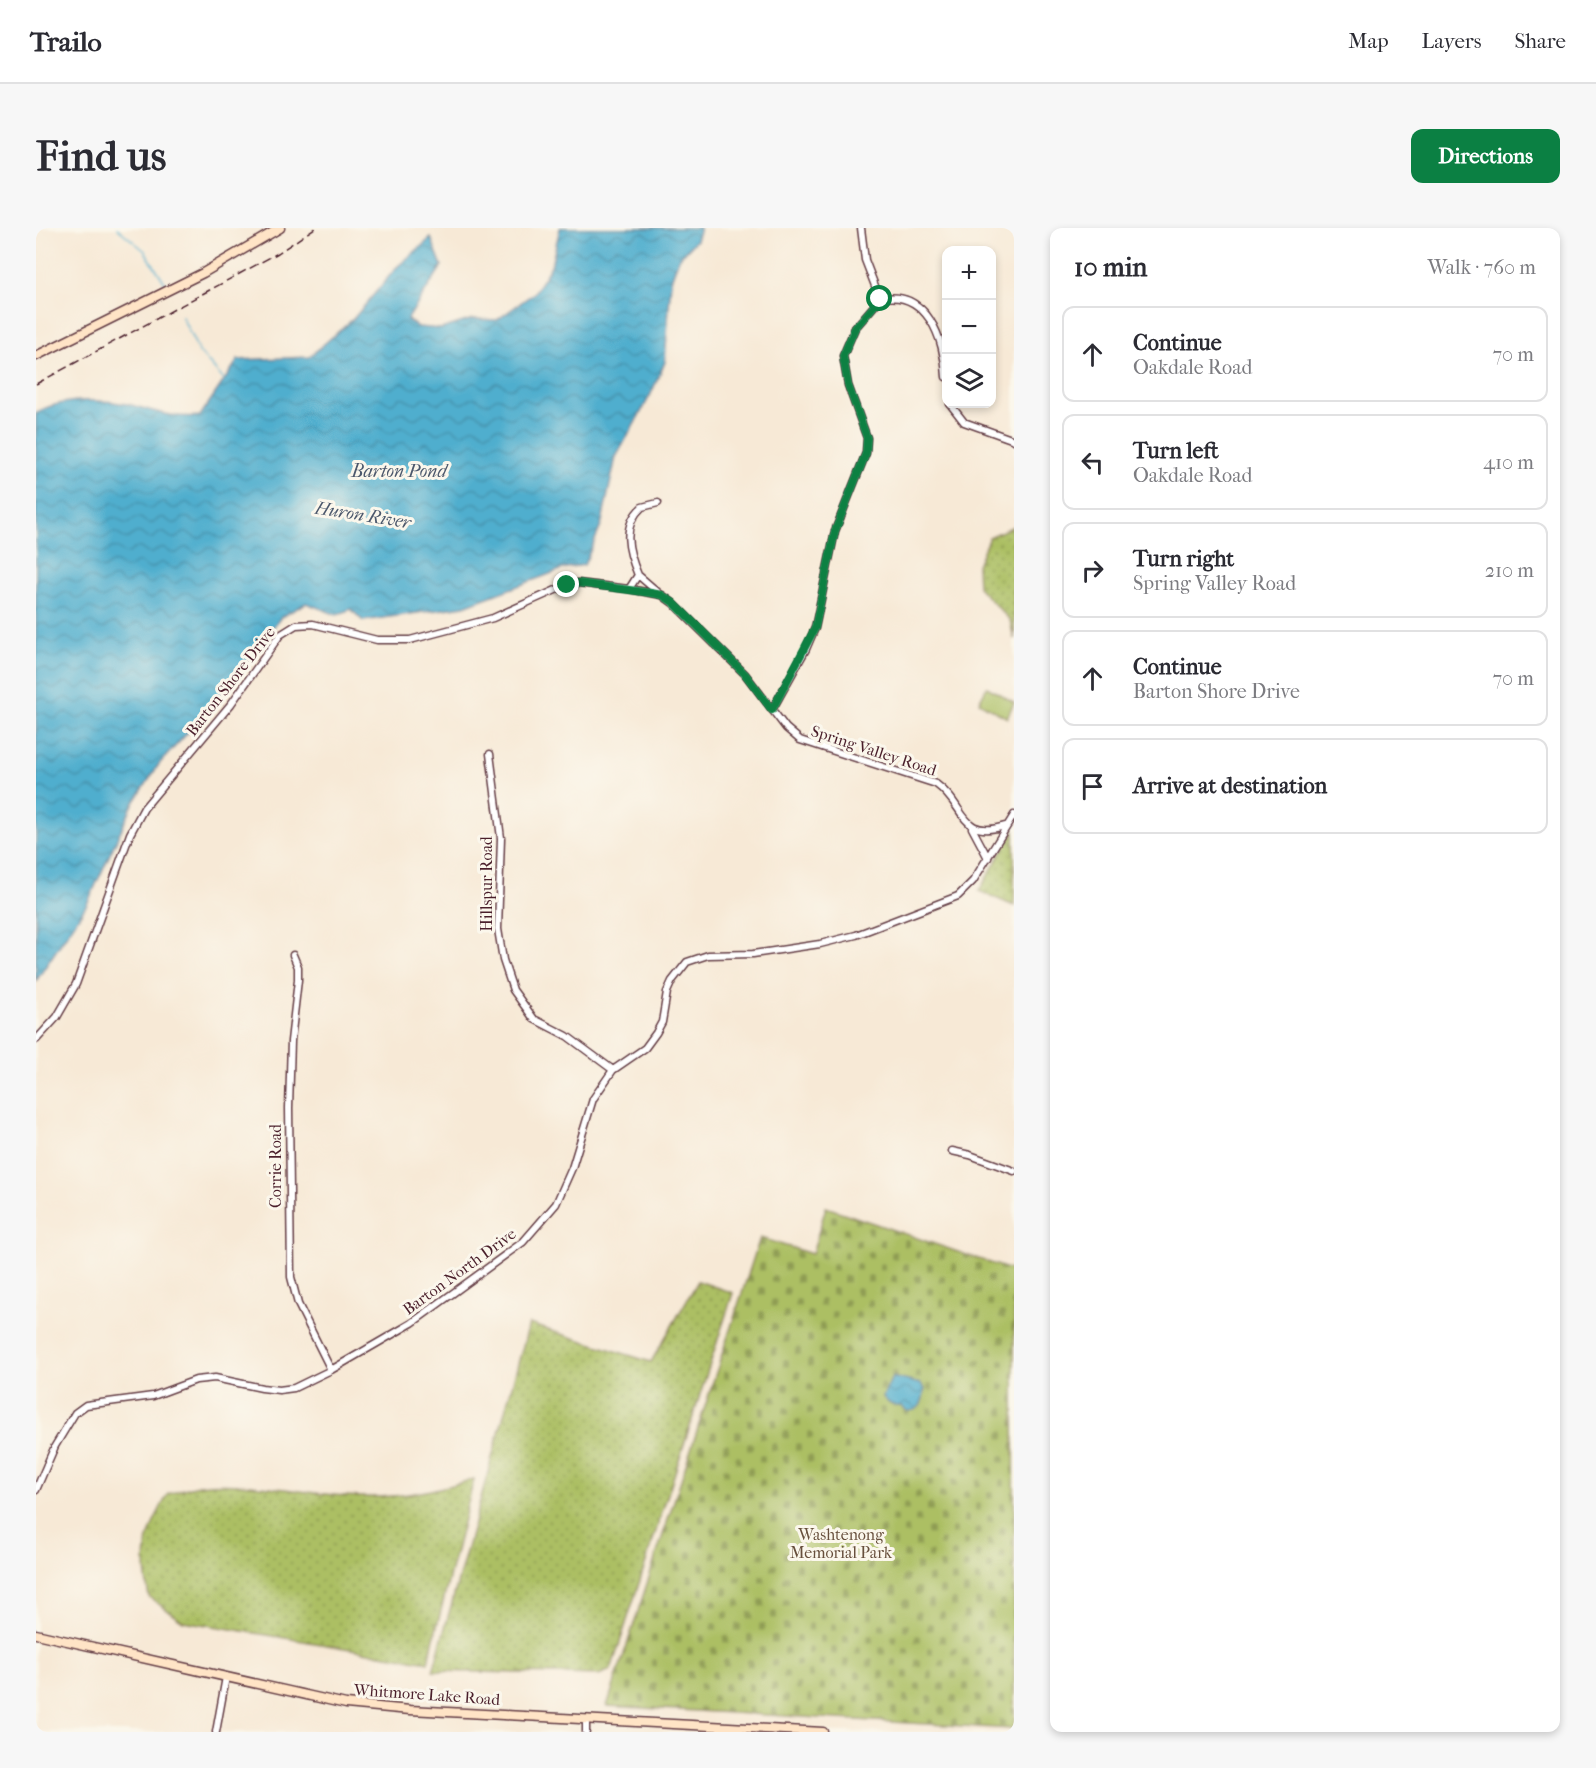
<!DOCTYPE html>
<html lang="en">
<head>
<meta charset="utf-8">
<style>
	:root { --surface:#fff; --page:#f7f7f7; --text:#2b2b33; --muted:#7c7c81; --line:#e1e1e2; --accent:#0b8043 }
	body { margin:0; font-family:"IM FELL French Canon",serif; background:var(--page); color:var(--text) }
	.controls { position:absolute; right:18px; top:18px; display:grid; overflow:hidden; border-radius:12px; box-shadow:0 3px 9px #0003 }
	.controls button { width:54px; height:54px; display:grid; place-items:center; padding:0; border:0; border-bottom:2px solid var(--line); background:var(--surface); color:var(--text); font:30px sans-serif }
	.stop { position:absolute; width:18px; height:18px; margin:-14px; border:4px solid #0b8043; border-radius:50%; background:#fff }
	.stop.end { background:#0b8043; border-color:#fff; box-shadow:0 2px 6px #0008 }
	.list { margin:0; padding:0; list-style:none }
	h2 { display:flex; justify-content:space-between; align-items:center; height:78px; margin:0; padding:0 24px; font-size:26px }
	h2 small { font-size:20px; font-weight:400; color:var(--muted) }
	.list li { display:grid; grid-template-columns:39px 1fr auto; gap:18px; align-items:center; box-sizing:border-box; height:96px; margin:0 12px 12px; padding:0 12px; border:2px solid var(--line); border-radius:12px }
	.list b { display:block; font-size:22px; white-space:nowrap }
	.list p { margin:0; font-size:20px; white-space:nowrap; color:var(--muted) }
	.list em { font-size:20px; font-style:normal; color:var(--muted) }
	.icon { flex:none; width:33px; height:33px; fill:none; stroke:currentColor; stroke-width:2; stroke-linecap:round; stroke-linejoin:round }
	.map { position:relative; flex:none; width:978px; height:1504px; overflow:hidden; border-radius:12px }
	header { display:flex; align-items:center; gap:36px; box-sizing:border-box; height:84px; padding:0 30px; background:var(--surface); border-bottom:2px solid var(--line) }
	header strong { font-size:28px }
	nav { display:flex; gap:33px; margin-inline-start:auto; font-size:21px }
	.intro { display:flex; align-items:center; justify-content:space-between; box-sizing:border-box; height:144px; padding:0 36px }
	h1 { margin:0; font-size:42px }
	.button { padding:15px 27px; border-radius:12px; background:var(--accent); color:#fff; font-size:21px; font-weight:700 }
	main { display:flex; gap:36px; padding:0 36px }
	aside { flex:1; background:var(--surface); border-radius:12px; box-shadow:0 3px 9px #0003 }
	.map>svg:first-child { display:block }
	.grass { fill:url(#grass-dots); stroke:#7b6f47; stroke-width:1.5 }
	.cemetery { fill:url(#cemetery-stones); stroke:#7b6f47; stroke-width:1.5 }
	.pitch { fill:#acbf63; stroke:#7b6f47; stroke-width:1.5 }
	.water { fill:url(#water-waves); stroke:#4d667c; stroke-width:1.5 }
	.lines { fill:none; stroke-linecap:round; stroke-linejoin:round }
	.stream { stroke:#50aece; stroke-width:1.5 }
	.street-casing { stroke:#643d45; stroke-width:9 }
	.secondary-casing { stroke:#643d45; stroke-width:11 }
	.street { stroke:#fff; stroke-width:6 }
	.secondary { stroke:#ffe4c6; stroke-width:8 }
	.rail { stroke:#4a1f2b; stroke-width:1.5; stroke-dasharray:9 4.5; stroke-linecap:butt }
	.route { stroke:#0b8043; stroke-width:8 }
	.labels { text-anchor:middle; stroke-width:6; stroke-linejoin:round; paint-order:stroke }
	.street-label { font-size:16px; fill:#4a1f2b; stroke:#fbf7ec }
	.park-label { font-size:16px; fill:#674f3c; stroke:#fbf7ec }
	.water-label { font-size:18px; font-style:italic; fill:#4c586c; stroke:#fbf7ec }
</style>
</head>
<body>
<header>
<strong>Trailo</strong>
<nav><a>Map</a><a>Layers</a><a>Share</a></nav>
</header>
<div class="intro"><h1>Find us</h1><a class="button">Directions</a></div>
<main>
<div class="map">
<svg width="978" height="1504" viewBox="0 0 978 1504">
	<defs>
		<pattern id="grass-dots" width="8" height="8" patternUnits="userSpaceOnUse" patternTransform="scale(1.5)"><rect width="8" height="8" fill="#acbf63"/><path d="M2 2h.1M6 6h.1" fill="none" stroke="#8e9b52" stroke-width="1.8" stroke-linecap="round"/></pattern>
		<pattern id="cemetery-stones" width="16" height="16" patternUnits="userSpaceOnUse" patternTransform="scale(1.5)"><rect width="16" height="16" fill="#acbf63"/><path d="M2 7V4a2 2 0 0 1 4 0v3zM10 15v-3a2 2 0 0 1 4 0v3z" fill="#8e9b52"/></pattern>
		<pattern id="water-waves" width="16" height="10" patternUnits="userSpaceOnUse" patternTransform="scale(1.5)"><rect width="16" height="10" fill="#50aece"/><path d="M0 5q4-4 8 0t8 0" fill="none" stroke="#448da7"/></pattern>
	</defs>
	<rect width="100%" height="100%" fill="#fbf7ec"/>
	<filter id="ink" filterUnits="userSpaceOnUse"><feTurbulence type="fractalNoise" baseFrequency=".0167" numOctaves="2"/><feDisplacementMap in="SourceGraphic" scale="12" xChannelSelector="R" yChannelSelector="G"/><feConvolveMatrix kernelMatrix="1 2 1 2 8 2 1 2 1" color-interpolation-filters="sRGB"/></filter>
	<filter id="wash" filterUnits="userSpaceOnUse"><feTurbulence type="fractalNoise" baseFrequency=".008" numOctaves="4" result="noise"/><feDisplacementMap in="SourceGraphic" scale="24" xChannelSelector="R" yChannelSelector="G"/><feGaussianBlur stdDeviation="1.35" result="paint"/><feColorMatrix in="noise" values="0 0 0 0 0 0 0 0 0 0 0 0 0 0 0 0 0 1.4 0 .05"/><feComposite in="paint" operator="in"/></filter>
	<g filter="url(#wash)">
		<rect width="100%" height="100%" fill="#f7e9d6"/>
		<path class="grass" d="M978,298v113l-4,-19 -32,-33 -1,-22 12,-28z
			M978,603v75l-35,-15z
			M662,1053l35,12 -122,377 -12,5 -166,-4 96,-347 122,38z
			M438,1251l-46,183 -245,-41 -34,-24c-9,-44 -3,-64 19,-103 10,-3 20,-7 31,-9 51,-7 117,13 171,12 36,0 69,-8 104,-18z"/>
		<path class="cemetery" d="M790,979l188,64v458l-407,-23 153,-468 52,16z"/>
		<path class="pitch" d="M951,459l27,15 -7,16 -28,-16z"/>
		<path class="water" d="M524,0h140l-4,12 -17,18 -8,22 -6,82 -15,34 -34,61 -15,69 -17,39 -18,3 -102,38 -101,15 -12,-12 -14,6 -31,-12 -25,14 -77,98 -45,49 -26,40 -46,100 -51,77v-568c23,-15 64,-14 91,-9 25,6 46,15 73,12l38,-56 71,-3 45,-39 43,-51 34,-29 11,28 -35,54 11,7 23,2 32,-10 24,1 37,-27 17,-27z
			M856,1149l29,7 4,5c-3,13 -3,22 -18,22l-6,-5c-8,1 -13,-2 -18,-9z"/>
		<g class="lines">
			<path class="stream" d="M81,0l28,23 22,35
				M146,89l17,35 25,28"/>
		</g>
	</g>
	<g filter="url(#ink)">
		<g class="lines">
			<g class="street-casing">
				<path id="street" d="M844,71c46,-11 65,40 66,78
					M914,176l14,18 50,18
					M602,347l22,19
					M593,361l33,6 11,8 72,71 41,54 14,12 136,44c31,22 23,56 69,42
					M736,482l34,-61 9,-21 20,-97 31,-78 1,-15 -19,-53 -5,-29 12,-28 25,-29 -15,-39 -4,-32
					M454,526l11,84 -3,91 5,31 10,30 21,29 33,17 46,34
					M936,600l16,30
					M257,727l5,12v13l-7,61 -2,67 2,169 7,27 33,66
					M0,812l21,-23 19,-33 54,-150 14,-26 87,-104 49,-69 16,-10 17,-1 64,16h33l83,-22 74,-33 11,-2 51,6 9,-14c-10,-24 -17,-49 4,-68l16,-4
					M916,923l18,4 44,16
					M0,1262l19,-44 20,-33 11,-8 67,-9 43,-16 19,-2 47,10 17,2 15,-2 37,-18 81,-47 111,-81 33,-38 16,-36 21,-69 20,-29 32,-22 11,-15 6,-11 5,-30 5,-11 15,-19 21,-7 45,-1 67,-10 36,-9 102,-39 15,-15 41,-66
					M180,1504l10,-55
					M550,1504v-13"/>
			</g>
			<g class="secondary-casing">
				<path id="secondary" d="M0,128l167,-83 77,-45
					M0,1406l310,70 64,6 413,22"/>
			</g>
			<use href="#street" class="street"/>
			<use href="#secondary" class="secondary"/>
			<path class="rail" d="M0,156l242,-131 37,-25"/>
		</g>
	</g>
	<g class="lines" filter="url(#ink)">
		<path class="route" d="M531,357l11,-2 73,10 11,2 12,8 71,71 27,36 43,-82 20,-97 31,-78 1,-15 -19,-53 -5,-29 12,-28 25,-29"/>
	</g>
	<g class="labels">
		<g class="street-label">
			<text transform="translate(194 453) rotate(-52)" y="6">Barton Shore Drive</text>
			<text transform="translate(838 522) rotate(18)" y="6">Spring Valley Road</text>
			<text transform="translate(450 656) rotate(-90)" y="6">Hillspur Road</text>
			<text transform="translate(239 938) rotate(-90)" y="6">Corrie Road</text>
			<text transform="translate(423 1043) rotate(-36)" y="6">Barton North Drive</text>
			<text transform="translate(391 1466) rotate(4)" y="6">Whitmore Lake Road</text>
		</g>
		<g class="park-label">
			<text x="805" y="1312">Washtenong<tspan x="805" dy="18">Memorial Park</tspan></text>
		</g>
		<g class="water-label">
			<text x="363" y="249">Barton Pond</text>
			<text transform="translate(327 287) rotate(9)" y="6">Huron River</text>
		</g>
	</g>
</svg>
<div class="controls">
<button>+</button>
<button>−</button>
<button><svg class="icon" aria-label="layers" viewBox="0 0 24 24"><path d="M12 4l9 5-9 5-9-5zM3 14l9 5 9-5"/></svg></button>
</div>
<div class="stop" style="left:844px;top:71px"></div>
<div class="stop end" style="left:531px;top:357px"></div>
</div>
<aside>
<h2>10 min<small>Walk · 760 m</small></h2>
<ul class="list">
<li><svg class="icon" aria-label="ahead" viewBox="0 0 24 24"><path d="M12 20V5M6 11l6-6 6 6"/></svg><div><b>Continue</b><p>Oakdale Road</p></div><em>70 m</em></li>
<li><svg class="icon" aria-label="left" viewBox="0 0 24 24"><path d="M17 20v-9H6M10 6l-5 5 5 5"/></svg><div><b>Turn left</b><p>Oakdale Road</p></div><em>410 m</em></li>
<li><svg class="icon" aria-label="right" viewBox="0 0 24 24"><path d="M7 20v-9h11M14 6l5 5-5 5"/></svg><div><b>Turn right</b><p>Spring Valley Road</p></div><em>210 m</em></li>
<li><svg class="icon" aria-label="ahead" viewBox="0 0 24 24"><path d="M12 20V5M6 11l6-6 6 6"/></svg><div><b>Continue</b><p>Barton Shore Drive</p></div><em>70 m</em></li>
<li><svg class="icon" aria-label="arrive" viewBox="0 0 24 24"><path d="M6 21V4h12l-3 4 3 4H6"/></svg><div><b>Arrive at destination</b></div></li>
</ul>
</aside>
</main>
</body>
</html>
